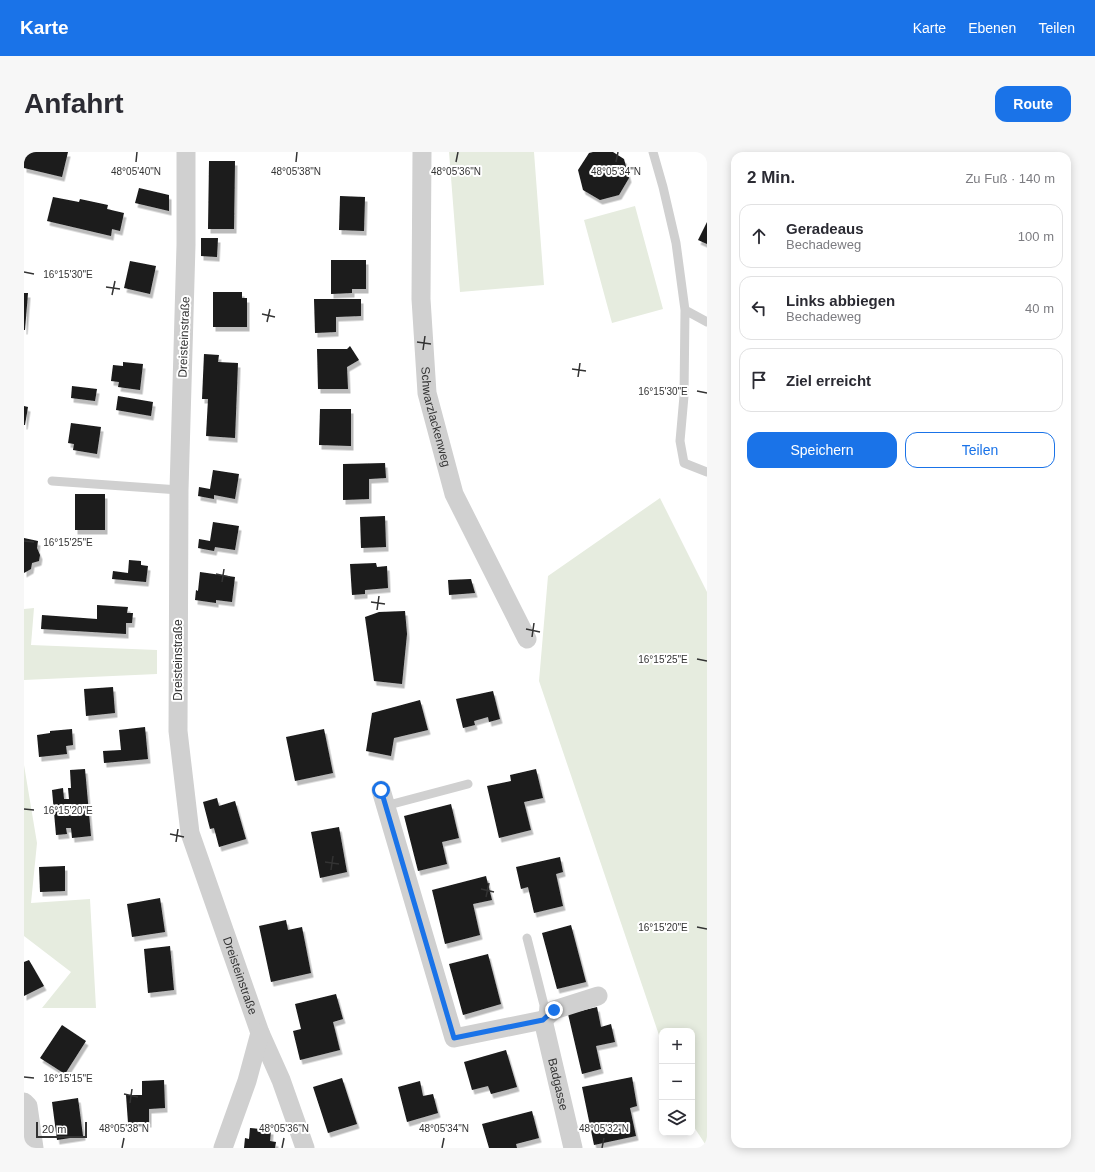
<!DOCTYPE html>
<html lang="de">
<head>
<meta charset="utf-8">
<style>
	:root { --surface:#fff; --page:#f7f7f7; --text:#2b2b33; --muted:#7c7c81; --line:#e1e1e2; --accent:#1a73e8 }
	body { margin:0; font-family:Helvetica,sans-serif; background:var(--page); color:var(--text) }
	.controls { position:absolute; right:12px; bottom:12px; display:grid; overflow:hidden; border-radius:8px; box-shadow:0 2px 10px #0003 }
	.controls button { width:36px; height:36px; display:grid; place-items:center; padding:0; border:0; border-bottom:1px solid var(--line); background:var(--surface); color:var(--text); font:20px sans-serif }
	.scale { position:absolute; left:12px; bottom:10px; width:51px; box-sizing:border-box; padding-left:4px; border:2px solid #333; border-top:0; font-size:11px; line-height:14px; white-space:nowrap; color:#333; -webkit-text-stroke:3px #fff; paint-order:stroke }
	.stop { position:absolute; width:12px; height:12px; margin:-9px; border:3px solid #1a73e8; border-radius:50%; background:#fff }
	.stop.end { background:#1a73e8; border-color:#fff; box-shadow:0 1px 4px #0008 }
	.list { margin:0; padding:0; list-style:none }
	h2 { display:flex; justify-content:space-between; align-items:center; height:52px; margin:0; padding:0 16px; font-size:17px }
	h2 small { font-size:13px; font-weight:400; color:var(--muted) }
	.list li { display:grid; grid-template-columns:26px 1fr auto; gap:12px; align-items:center; box-sizing:border-box; height:64px; margin:0 8px 8px; padding:0 8px; border:1px solid var(--line); border-radius:12px }
	.list b { display:block; font-size:15px; white-space:nowrap }
	.list p { margin:0; font-size:13px; white-space:nowrap; color:var(--muted) }
	.list em { font-size:13px; font-style:normal; color:var(--muted) }
	.actions { display:flex; gap:8px; padding:12px 16px }
	.actions a { flex:1; padding:9px 0; border:1px solid var(--accent); border-radius:12px; text-align:center; font-size:14px; color:var(--accent) }
	.actions .main { background:var(--accent); color:#fff }
	.icon { flex:none; width:22px; height:22px; fill:none; stroke:currentColor; stroke-width:2; stroke-linecap:round; stroke-linejoin:round }
	.map { position:relative; flex:none; width:683px; height:996px; overflow:hidden; border-radius:12px }
	header { display:flex; align-items:center; gap:24px; box-sizing:border-box; height:56px; padding:0 20px; background:var(--accent); color:#fff }
	header strong { font-size:19px }
	nav { display:flex; gap:22px; margin-inline-start:auto; font-size:14px }
	.intro { display:flex; align-items:center; justify-content:space-between; box-sizing:border-box; height:96px; padding:0 24px }
	h1 { margin:0; font-size:28px }
	.button { padding:10px 18px; border-radius:12px; background:var(--accent); color:#fff; font-size:14px; font-weight:700 }
	main { display:flex; gap:24px; padding:0 24px }
	aside { flex:1; background:var(--surface); border-radius:12px; box-shadow:0 2px 10px #0003 }
	.map>svg:first-child { display:block }
	.green { fill:#e6ecdf }
	.building { fill:#1a1a1a; filter:url(#shadow) }
	.lines { fill:none; stroke-linecap:round; stroke-linejoin:round }
	.service { stroke:#d0d0d0; stroke-width:9 }
	.minor { stroke:#d0d0d0; stroke-width:19 }
	.route { stroke:#1a73e8; stroke-width:5 }
	.ticks { fill:none; stroke:#333; stroke-width:1.5 }
	.labels { text-anchor:middle; stroke-width:4; stroke-linejoin:round; paint-order:stroke }
	.street-label { font-size:12px; fill:#333; stroke:#fff }
	.ticks-label { font-size:10px; text-anchor:middle; fill:#333; stroke:#fff; stroke-width:4; stroke-linejoin:round; paint-order:stroke }
</style>
</head>
<body>
<header>
<strong>Karte</strong>
<nav><a>Karte</a><a>Ebenen</a><a>Teilen</a></nav>
</header>
<div class="intro"><h1>Anfahrt</h1><a class="button">Route</a></div>
<main>
<div class="map">
<svg width="683" height="996" viewBox="0 0 683 996">
	<defs>
		<filter id="shadow"><feDropShadow dx="2.5" dy="4.5" stdDeviation="0" flood-color="#0004"/></filter>
	</defs>
	<rect width="100%" height="100%" fill="#fff"/>
	<path class="green" d="M425,0h85l10,133 -84,7z
		M611,54l28,103 -51,14 -28,-103z
		M636,346l47,94v555l-15,-23v-93h-30v13l-123,-363 9,-105z
		M10,456l-3,37 126,5v24l-133,6v-71z
		M0,613l13,78 -6,60 59,-4 6,109h-54l29,-36 -47,-36z"/>
	<path class="building" d="M0,0h44l-6,25 -38,-9z
		M569,0h20l11,7 5,19 -10,17 -19,5 -17,-10 -5,-20 11,-17z
		M185,9h26l-1,68h-26z
		M115,36l30,7v16l-34,-8z
		M316,44l25,1 -1,34 -25,-1z
		M29,45l26,5 1,-3 28,6 -1,4 17,4 -4,18 -8,-2 -1,7 -64,-15z
		M683,70v22l-9,-4z
		M177,86h17l-1,19 -16,-1z
		M307,108h35v29h-14v4l-21,1z
		M106,109l26,5 -6,28 -26,-6z
		M189,140h29v6h5v29h-34z
		M0,141h4l-3,37h-1z
		M290,147h47v17l-25,1v15l-21,1z
		M326,194l9,14 -12,7 1,22h-30l-1,-40h30z
		M180,202l15,1 -1,7 20,1 -3,75 -29,-2 2,-37h-6z
		M99,210l20,2 -3,26 -22,-3 1,-5 -8,-1 2,-16 10,1z
		M48,234l25,3 -2,12 -24,-3z
		M94,244l35,6 -2,14 -35,-6z
		M0,254l4,1 -3,18h-1z
		M296,257h31v37l-32,-1z
		M47,271l30,4 -4,27 -24,-4 1,-6 -6,-1z
		M361,311l1,15 -17,1v20l-26,1v-36z
		M189,318l26,4 -4,25 -21,-4v4l-16,-3 1,-9 11,2z
		M51,342h30v36h-30z
		M361,364l1,31 -25,1 -1,-31z
		M189,370l26,4 -4,24 -20,-3 -1,4 -16,-3 1,-9 11,2z
		M0,386l14,3 -1,7 3,7 -1,6 -7,2 -1,6 -7,4z
		M105,408l12,1v4l7,1 -2,16 -34,-3 1,-8 15,2z
		M352,411l1,4 10,-1 1,22 -23,2v4l-13,1 -2,-31z
		M176,420l35,5 -3,25 -16,-2v3l-21,-3 1,-10 2,1z
		M447,427l4,14 -26,2 -1,-15z
		M73,453l31,2 -1,6h6l-1,10h-6v11l-85,-5 1,-14 55,4z
		M381,459l2,23 -5,50 -28,-3 -9,-64 14,-5z
		M89,535l2,26 -29,3 -2,-27z
		M469,539l7,28 -11,3 -1,-5 -14,4 1,4 -12,3 -7,-29z
		M396,548l8,30 -34,8 -3,18 -25,-5 6,-38z
		M121,575l3,32 -44,4 -1,-12 18,-1 -2,-20z
		M48,577l1,16 -7,1 1,8 -28,3 -2,-22 13,-2v-2z
		M300,577l9,44 -38,8 -9,-44z
		M61,617l6,67 -19,2 -1,-10h-5l1,6 -11,1 -4,-45 11,-2 1,11h5l-1,-11h3l-1,-18z
		M512,617l7,29 -19,4 7,28 -32,8 -12,-52 24,-5 -1,-6z
		M193,646l2,8 16,-5 11,38 -27,8 -5,-19 -4,1 -7,-27z
		M427,652l8,34 -17,4 5,22 -29,7 -14,-55z
		M315,675l8,45 -27,6 -9,-46z
		M536,705l3,15 -7,2 7,32 -29,7 -6,-26 -7,2 -5,-22z
		M41,714v25l-25,1 -1,-25z
		M462,724l6,24 -19,4 7,31 -35,9 -13,-54z
		M136,746l5,34 -33,5 -5,-33z
		M262,768l2,10 14,-3 9,46 -40,9 -12,-56z
		M547,773l15,57 -29,7 -15,-56z
		M146,794l4,44 -26,3 -4,-44z
		M464,802l13,50 -38,11 -14,-51z
		M5,808l15,26 -20,10v-34z
		M312,842l7,25 -10,3 7,28 -40,10 -7,-29 8,-2 -6,-25z
		M573,855l4,20 10,-3 4,18 -19,4 5,23 -19,5 -14,-60z
		M38,873l24,16 -21,33 -25,-16z
		M482,898l11,37 -26,7 -3,-8 -16,4 -8,-28z
		M608,925l5,29 -7,2 6,28 -42,9 -12,-58z
		M318,926l15,46 -29,9 -15,-46z
		M140,928l1,28 -16,1v14h-21l-2,-28h16v-14z
		M396,929l3,15 10,-2 5,19 -31,9 -9,-35z
		M54,946l5,38 -26,4 -5,-38z
		M508,959l7,27 -23,6 1,4h-28l-7,-24z
		M226,976l21,2 -1,11 6,1 -1,6h-31l1,-10 4,1z"/>
	<g class="lines">
		<path class="service" d="M629,0l10,35 13,56 9,67 -1,86 -4,45 4,22 23,9
			M661,158l22,12
			M28,329l127,9
			M361,654l83,-22
			M503,786l17,67 -1,13"/>
		<g class="minor">
			<path id="s1" d="M162,0v93l-7,245 -1,241 12,102 70,200 21,47 24,68"/>
			<path id="s2" d="M398,0l-1,147 6,94 27,101 73,145"/>
			<path d="M357,638l73,248 89,-18 11,-10 44,-14"/>
			<path id="s3" d="M519,868l30,128"/>
			<path d="M0,950l4,4 6,42"/>
			<path d="M199,996l24,-67 13,-48"/>
		</g>
	</g>
	<g class="lines">
		<path class="route" d="M357,638l73,248 89,-18 11,-10"/>
	</g>
	<path class="ticks" d="M112,10l1,-10M272,10l1,-10M432,10l2,-10M592,10l2,-10M0,120l10,2M82,135l14,2M88,143l3,-14M238,162l13,3M243,170l3,-13M393,190l14,2M399,198l2,-14M548,217l14,2M554,225l2,-14M673,239l10,2M0,389l10,1M192,422l14,3M198,430l2,-13M347,450l14,2M353,458l2,-14M502,477l14,3M508,485l2,-14M673,507l10,2M0,657l10,1M146,682l14,3M152,690l2,-13M301,710l14,2M307,718l2,-14M457,737l13,3M462,745l3,-14M673,775l10,2M0,925l10,1M100,942l14,3M106,951l2,-14M98,996l2,-10M258,996l2,-10M418,996l2,-10M578,996l2,-10"/>
	<g class="labels">
		<g class="street-label">
			<text transform="translate(160 185) rotate(-88)" y="4">Dreisteinstraße</text>
			<text dy="4" stroke="none"><textPath href="#s2" startOffset="266">Schwarzlackenweg</textPath></text>
			<text transform="translate(154 508) rotate(-90)" y="4">Dreisteinstraße</text>
			<text dy="4" stroke="none"><textPath href="#s1" startOffset="833">Dreisteinstraße</textPath></text>
			<text dy="4" stroke="none"><textPath href="#s3" startOffset="66">Badgasse</textPath></text>
		</g>
	</g>
	<g class="ticks-label">
		<text x="112" y="23">48°05'40"N</text>
		<text x="272" y="23">48°05'38"N</text>
		<text x="432" y="23">48°05'36"N</text>
		<text x="592" y="23">48°05'34"N</text>
		<text x="44" y="126">16°15'30"E</text>
		<text x="639" y="243">16°15'30"E</text>
		<text x="44" y="394">16°15'25"E</text>
		<text x="639" y="511">16°15'25"E</text>
		<text x="44" y="662">16°15'20"E</text>
		<text x="639" y="779">16°15'20"E</text>
		<text x="44" y="930">16°15'15"E</text>
		<text x="100" y="980">48°05'38"N</text>
		<text x="260" y="980">48°05'36"N</text>
		<text x="420" y="980">48°05'34"N</text>
		<text x="580" y="980">48°05'32"N</text>
	</g>
</svg>
<div class="controls">
<button>+</button>
<button>−</button>
<button><svg class="icon" aria-label="layers" viewBox="0 0 24 24"><path d="M12 4l9 5-9 5-9-5zM3 14l9 5 9-5"/></svg></button>
</div>
<div class="scale">20 m</div>
<div class="stop" style="left:357px;top:638px"></div>
<div class="stop end" style="left:530px;top:858px"></div>
</div>
<aside>
<h2>2 Min.<small>Zu Fuß · 140 m</small></h2>
<ul class="list">
<li><svg class="icon" aria-label="ahead" viewBox="0 0 24 24"><path d="M12 20V5M6 11l6-6 6 6"/></svg><div><b>Geradeaus</b><p>Bechadeweg</p></div><em>100 m</em></li>
<li><svg class="icon" aria-label="left" viewBox="0 0 24 24"><path d="M17 20v-9H6M10 6l-5 5 5 5"/></svg><div><b>Links abbiegen</b><p>Bechadeweg</p></div><em>40 m</em></li>
<li><svg class="icon" aria-label="arrive" viewBox="0 0 24 24"><path d="M6 21V4h12l-3 4 3 4H6"/></svg><div><b>Ziel erreicht</b></div></li>
</ul>
<div class="actions"><a class="main">Speichern</a><a>Teilen</a></div>
</aside>
</main>
</body>
</html>
